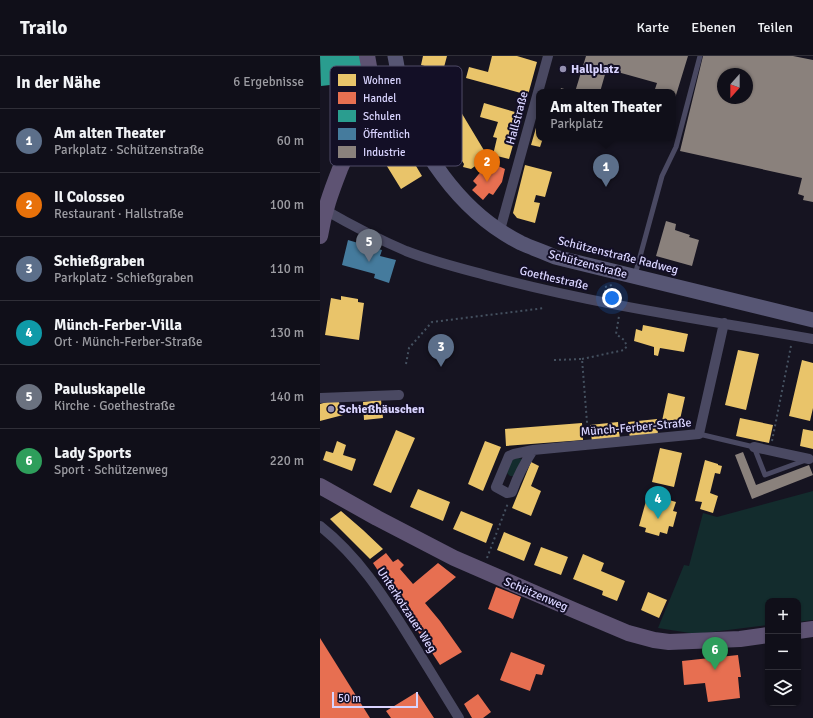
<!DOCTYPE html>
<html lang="de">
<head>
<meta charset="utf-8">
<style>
	:root { --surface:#100f19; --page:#191822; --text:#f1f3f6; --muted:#9c9ca2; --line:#302f38; --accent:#db2777 }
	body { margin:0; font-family:Signika,sans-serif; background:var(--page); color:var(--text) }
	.controls { position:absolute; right:12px; bottom:12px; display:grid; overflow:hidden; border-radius:8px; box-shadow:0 1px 3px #0004 }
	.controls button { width:36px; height:36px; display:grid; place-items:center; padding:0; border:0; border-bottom:1px solid var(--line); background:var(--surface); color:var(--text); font:20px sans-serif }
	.compass { position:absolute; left:397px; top:12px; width:36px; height:36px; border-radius:50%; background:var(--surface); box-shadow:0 1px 3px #0004; rotate:201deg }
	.scale { position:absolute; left:12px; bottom:10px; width:86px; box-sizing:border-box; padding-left:4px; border:2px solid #d9d4ff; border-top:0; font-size:11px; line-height:14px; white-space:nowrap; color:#d9d4ff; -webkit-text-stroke:3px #130f26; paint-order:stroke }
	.you { position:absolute; left:292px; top:242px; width:14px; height:14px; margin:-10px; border:3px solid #fff; border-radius:50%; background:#1a73e8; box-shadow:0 0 0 6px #1a73e833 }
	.badge { display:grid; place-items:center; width:26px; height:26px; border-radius:50%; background:var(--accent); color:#fff; font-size:13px; font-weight:700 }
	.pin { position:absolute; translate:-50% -33px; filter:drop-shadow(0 1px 2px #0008) }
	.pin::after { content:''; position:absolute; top:21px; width:14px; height:12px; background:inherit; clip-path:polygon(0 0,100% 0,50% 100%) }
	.popup { position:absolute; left:216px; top:33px; width:140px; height:52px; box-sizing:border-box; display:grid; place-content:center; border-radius:8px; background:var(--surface); filter:drop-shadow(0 1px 3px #0005); font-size:13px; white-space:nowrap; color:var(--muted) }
	.popup b { font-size:15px; color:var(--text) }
	.popup::after { content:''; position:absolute; left:50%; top:100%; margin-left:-8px; border:8px solid transparent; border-top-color:var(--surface) }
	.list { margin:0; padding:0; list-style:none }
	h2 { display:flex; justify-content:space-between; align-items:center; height:52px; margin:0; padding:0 16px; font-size:17px }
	h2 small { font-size:13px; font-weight:400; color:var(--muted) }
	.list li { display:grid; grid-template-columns:26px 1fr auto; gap:12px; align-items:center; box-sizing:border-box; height:64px; padding:0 16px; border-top:1px solid var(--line) }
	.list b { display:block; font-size:15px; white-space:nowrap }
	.list p { margin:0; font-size:13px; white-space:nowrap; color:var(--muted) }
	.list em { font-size:13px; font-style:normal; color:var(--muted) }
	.icon { flex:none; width:22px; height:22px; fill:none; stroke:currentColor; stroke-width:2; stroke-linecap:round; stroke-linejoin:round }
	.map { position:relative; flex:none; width:493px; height:662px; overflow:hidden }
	header { display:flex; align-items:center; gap:24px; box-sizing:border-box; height:56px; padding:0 20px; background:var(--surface); border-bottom:1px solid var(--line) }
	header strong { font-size:19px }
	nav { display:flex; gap:22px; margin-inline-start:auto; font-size:14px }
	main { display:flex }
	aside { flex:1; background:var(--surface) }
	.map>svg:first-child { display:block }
	.green { fill:#132c2d }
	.homes { fill:#e9c46a }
	.shops { fill:#e76f51 }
	.schools { fill:#2a9d8f }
	.public { fill:#457b9d }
	.industry { fill:#8a817c; fill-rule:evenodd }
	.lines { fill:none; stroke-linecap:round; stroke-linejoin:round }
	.path { stroke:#44505f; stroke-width:2; stroke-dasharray:2 3; stroke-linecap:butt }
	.lane { stroke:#4a4962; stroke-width:5 }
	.street { stroke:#4a4962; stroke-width:10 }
	.secondary { stroke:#575674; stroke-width:15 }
	.primary { stroke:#5e5373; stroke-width:16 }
	.poi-dot { fill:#9591b1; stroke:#130f26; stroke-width:1.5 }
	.labels { text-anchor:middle; stroke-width:4; stroke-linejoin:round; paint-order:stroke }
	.poi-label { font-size:12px; font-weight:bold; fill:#d9d4ff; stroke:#130f26; text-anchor:start }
	.street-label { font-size:12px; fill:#d9d4ff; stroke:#130f26 }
	.key { fill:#130f26; stroke:#4e4a67; stroke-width:1 }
	.key-label { font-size:11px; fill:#d9d4ff }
</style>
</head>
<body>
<header>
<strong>Trailo</strong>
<nav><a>Karte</a><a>Ebenen</a><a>Teilen</a></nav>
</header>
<main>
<aside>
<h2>In der Nähe<small>6 Ergebnisse</small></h2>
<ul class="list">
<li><span class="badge" style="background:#5c6f8a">1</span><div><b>Am alten Theater</b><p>Parkplatz · Schützenstraße</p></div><em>60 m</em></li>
<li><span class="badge" style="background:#e8710a">2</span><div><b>Il Colosseo</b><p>Restaurant · Hallstraße</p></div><em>100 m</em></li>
<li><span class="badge" style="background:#5c6f8a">3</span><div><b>Schießgraben</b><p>Parkplatz · Schießgraben</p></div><em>110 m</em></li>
<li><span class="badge" style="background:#0f9aa8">4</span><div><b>Münch-Ferber-Villa</b><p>Ort · Münch-Ferber-Straße</p></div><em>130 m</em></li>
<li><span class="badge" style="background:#6b7280">5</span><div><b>Pauluskapelle</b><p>Kirche · Goethestraße</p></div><em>140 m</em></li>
<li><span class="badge" style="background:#2e9e5b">6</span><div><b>Lady Sports</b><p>Sport · Schützenweg</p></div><em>220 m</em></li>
</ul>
</aside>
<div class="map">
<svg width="493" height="662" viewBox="0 0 493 662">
	<rect width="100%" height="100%" fill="#161421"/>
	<path class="green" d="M198,402l4,1 -8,17h-4l-3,-3 5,-13z
		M493,435v129l-15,2v-21h-30v24l-72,9 -38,-6 26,-63 5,1 14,-53 14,4z"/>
	<path class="homes" d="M103,0h24l-4,15 -22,-6z
		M172,0h25l20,6 -9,33 -62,-17 3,-11 19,5z
		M127,19l6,22 -21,6 -7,-22z
		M16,29l26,3 -3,19 -17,-2v-7l-8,-1z
		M164,47l38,11 -13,45 -16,-4 4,-17 -4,-1 5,-15 -18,-5z
		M141,56l27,45 -17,12 -8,-2 1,-3 -7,-11h-2l-6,-8 -10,-23z
		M218,65l1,1v16h4l-3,9 -9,-2z
		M87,95l15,25 -21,13 -16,-26z
		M205,109l27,7 -7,25 -9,-2 -2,7 6,1 -5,20 -18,-5 -4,-5z
		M21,240l17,3v3l6,1 -5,37 -34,-5 6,-37 10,2z
		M323,269l45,9 -4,18 -24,-4 -2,8 -4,-1v-8l-20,-6 2,-12 6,2z
		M418,294l21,4 -13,56 -21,-5z
		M482,304l11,3v45l-3,13 -21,-5z
		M348,337l17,4 -6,27 -17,-3z
		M18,343l5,16 -23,6v-17z
		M61,344l2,18 -19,2 -1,-18z
		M420,362l33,7 -4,18 -33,-7z
		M337,363l1,17 -28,3 -2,-17z
		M298,366l2,17 -28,3 -2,-17z
		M262,367l1,17 -77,6 -1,-17z
		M483,373l10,2v18l-13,-3z
		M76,374l19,8 -24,55 -18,-8z
		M17,385l9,4 -3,10 13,4 -4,12 -29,-11 3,-9 7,2z
		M165,385l16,6 -18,44 -15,-7z
		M340,392l22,5 -8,34 -22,-5z
		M385,404l13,4v1l4,1 -2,8 -5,-1 -5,20 8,3 -5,17 -13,-4 2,-7 -7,-1z
		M211,406l8,4 -8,20 10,5 -10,25 -19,-8z
		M98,433l32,13 -7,19 -33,-14z
		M338,437l12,4 -1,3 7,2 -3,9 4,1 -4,15 -4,-1 -2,8 -7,-2 -1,4 -14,-4 1,-4 -7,-2 9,-32 9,3z
		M21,455l22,19 20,19 -13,10 -40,-40z
		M141,455l32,13 -7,19 -33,-14z
		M184,476l27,11 -7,18 -27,-11z
		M221,491l27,10 -7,18 -27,-10z
		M263,498l21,9 -3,8 24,10 -8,20 -15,-6 1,-4 -30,-12z
		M328,536l19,8 -8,18 -18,-8z"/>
	<path class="shops" d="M168,101l8,8 9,4 -3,13 -9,13 -4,-2 -6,7 -11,-10 5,-5 -4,-4 10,-12 -5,-5z
		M66,497l7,9 5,-3 6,6 -4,4 13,15 25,-21 18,14 -31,26 15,18 22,31 -22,13 -67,-102z
		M176,531l25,10 -8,22 -25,-10z
		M0,582l50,80h-50z
		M191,596l34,13 -3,10 -6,-1 -6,17 -30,-11z
		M418,599l3,22h-3l2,21 -32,4 -3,-19 -21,2 -2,-24z
		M97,636l17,26h-43l-5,-7z
		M158,638l13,18 -8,6h-11l-8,-14z"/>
	<path class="schools" d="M0,0h42v32l-32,-3 -9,1z"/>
	<path class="public" d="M28,184l34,10 -2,6 16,4 -7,23 -15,-5 1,-4 -33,-9z"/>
	<path class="industry" d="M266,0h102l-15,49v-13h-19l3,-9 -43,-12 1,-5 -7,-2 -8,28h-25z
		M383,0h90l20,4v142l-10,-2 1,-4 -6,-2 4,-16 -122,-27zM403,18h24v24h-24z
		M241,32l13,4h-14z
		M346,165l10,3 -1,6 15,5 -1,2 10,3 -7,26 -36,-10z
		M423,396l13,33 53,-20 4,10 -61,24 -17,-44z"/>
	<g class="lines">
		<path class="path" d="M48,85l24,-39
			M285,236v-5l7,-2
			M262,303l42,-9 3,-4 -3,-6 -8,-6 3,-18
			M234,304l28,-1 6,76
			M86,308l3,-16 23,-26 113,-14
			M452,385l19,-95
			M167,502l21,-55"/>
		<path class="lane" d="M315,219l27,-99 14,-29 24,-91
			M379,378l55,13 11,28 41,-15"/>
		<path class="street" d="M1,154h4c26,15 53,29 81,41 28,11 58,18 87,26 105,28 213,43 320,62
			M180,174l48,-174
			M0,342l79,-3
			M434,391l55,12
			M213,394c-9,14 -16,27 -21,42l-5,1 -11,-6 13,-31 5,-2 19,-4 166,-16 25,-111
			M0,470c38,30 63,69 88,109 17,28 34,55 51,83"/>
		<path class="secondary" d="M75,0c2,9 3,18 5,27 14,65 61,130 121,160 11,5 23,9 34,14l258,63"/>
		<path class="primary" d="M0,180c4,-25 11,-44 20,-67 16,-38 38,-71 27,-113
			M0,430l57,32 77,40 122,53 52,22 26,7 15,2 71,-3 28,-4
			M478,575l15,-2"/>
	</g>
	<g class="poi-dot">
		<circle cx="243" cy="13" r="4"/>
		<circle cx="11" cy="353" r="4"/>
	</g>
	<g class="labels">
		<g class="poi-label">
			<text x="251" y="17">Hallplatz</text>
			<text x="19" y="357">Schießhäuschen</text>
		</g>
		<g class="street-label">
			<text transform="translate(197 62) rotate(-75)" y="4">Hallstraße</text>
			<text transform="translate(298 199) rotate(14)" y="4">Schützenstraße Radweg</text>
			<text transform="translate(268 208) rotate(15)" y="4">Schützenstraße</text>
			<text transform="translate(234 222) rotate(13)" y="4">Goethestraße</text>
			<text transform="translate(316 371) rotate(-5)" y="4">Münch-Ferber-Straße</text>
			<text transform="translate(216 538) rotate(23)" y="4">Schützenweg</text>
			<text transform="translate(87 554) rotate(57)" y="4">Unterkotzauer Weg</text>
		</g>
	</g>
	<rect x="10" y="10" width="132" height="100" rx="6" class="key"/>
	<rect x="18" y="18" width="18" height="12" fill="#e9c46a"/>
	<rect x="18" y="36" width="18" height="12" fill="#e76f51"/>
	<rect x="18" y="54" width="18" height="12" fill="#2a9d8f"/>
	<rect x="18" y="72" width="18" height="12" fill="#457b9d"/>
	<rect x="18" y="90" width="18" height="12" fill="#8a817c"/>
	<g class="key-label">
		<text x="43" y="28">Wohnen</text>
		<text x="43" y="46">Handel</text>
		<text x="43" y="64">Schulen</text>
		<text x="43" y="82">Öffentlich</text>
		<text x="43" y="100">Industrie</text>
	</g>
</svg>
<div class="controls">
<button>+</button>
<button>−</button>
<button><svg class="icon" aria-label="layers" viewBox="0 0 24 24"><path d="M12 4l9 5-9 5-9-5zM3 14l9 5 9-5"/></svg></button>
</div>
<svg class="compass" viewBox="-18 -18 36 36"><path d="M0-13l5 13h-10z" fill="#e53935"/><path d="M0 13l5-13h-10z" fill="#9c9ca2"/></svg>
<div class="scale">50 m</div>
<div class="you"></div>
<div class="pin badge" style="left:286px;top:131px;background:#5c6f8a">1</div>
<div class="popup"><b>Am alten Theater</b>Parkplatz</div>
<div class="pin badge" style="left:167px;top:126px;background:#e8710a">2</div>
<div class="pin badge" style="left:121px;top:311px;background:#5c6f8a">3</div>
<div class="pin badge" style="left:338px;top:463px;background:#0f9aa8">4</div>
<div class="pin badge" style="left:49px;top:206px;background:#6b7280">5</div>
<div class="pin badge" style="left:395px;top:614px;background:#2e9e5b">6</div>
</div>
</main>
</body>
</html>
